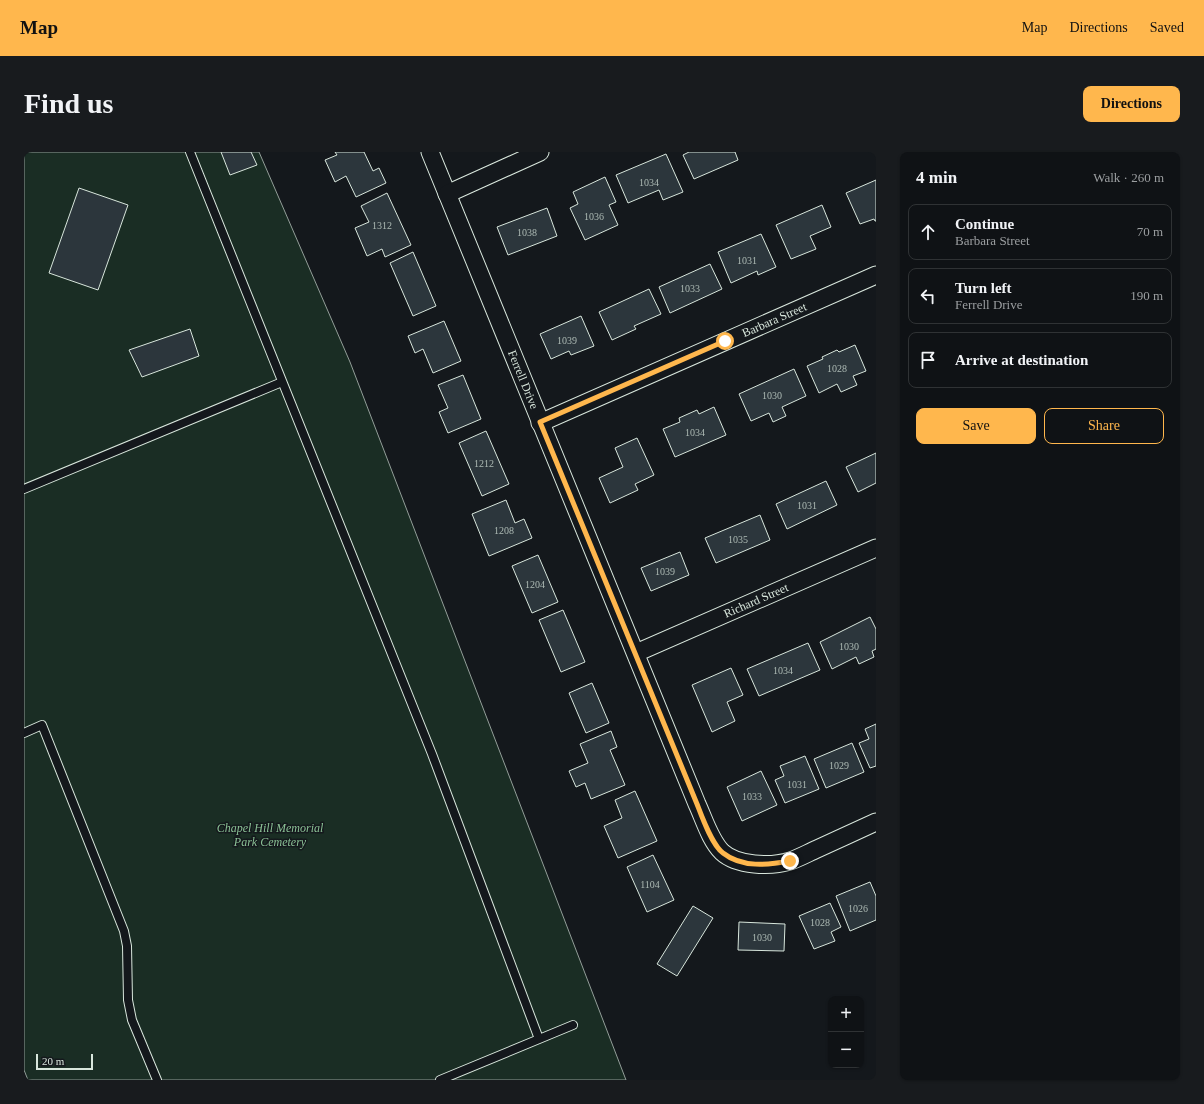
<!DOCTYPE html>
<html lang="en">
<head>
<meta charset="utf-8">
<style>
	:root { --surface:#0f1215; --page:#181b1e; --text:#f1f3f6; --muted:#9b9ea0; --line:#2f3234; --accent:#ffb74d }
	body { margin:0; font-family:Georgia,serif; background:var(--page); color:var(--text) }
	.controls { position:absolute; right:12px; bottom:12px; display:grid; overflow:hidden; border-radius:8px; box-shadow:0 1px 3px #0004 }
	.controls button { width:36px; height:36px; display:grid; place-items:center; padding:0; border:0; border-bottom:1px solid var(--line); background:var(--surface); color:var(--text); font:20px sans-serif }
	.scale { position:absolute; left:12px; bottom:10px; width:57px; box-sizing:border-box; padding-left:4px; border:2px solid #d8e6dc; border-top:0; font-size:11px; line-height:14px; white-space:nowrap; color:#d8e6dc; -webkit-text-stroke:3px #14181c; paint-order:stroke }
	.stop { position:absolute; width:12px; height:12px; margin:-9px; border:3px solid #ffb74d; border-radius:50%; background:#fff }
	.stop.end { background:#ffb74d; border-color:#fff; box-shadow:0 1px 4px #0008 }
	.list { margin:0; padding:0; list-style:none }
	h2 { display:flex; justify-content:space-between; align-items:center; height:52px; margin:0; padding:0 16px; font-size:17px }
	h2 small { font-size:13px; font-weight:400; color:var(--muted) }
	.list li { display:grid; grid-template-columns:26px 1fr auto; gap:12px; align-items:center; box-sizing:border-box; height:56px; margin:0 8px 8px; padding:0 8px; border:1px solid var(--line); border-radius:8px }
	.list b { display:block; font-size:15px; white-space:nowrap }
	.list p { margin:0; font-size:13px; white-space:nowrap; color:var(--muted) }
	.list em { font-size:13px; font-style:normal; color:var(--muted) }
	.actions { display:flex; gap:8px; padding:12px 16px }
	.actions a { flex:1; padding:9px 0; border:1px solid var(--accent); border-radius:8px; text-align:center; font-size:14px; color:var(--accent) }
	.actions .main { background:var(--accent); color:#111 }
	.icon { flex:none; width:22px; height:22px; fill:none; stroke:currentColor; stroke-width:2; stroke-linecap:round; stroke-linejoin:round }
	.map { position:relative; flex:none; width:852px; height:928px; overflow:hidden; border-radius:8px }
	header { display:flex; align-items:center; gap:24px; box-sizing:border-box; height:56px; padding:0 20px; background:var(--accent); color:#111 }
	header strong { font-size:19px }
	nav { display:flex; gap:22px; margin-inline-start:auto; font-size:14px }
	.intro { display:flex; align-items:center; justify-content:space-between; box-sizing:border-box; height:96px; padding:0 24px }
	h1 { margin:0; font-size:28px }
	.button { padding:10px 18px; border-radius:8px; background:var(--accent); color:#111; font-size:14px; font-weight:700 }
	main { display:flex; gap:24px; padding:0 24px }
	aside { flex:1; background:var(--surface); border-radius:8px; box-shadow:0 1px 3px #0004 }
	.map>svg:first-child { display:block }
	.green { fill:#1a2d24; stroke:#939e99 }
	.building { fill:#2c363c; stroke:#d8e6dc }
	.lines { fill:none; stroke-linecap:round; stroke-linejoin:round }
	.lane-casing { stroke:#d8e6dc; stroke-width:10 }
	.street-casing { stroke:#d8e6dc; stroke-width:19 }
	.lane { stroke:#14181c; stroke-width:8 }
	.street { stroke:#14181c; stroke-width:17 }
	.route { stroke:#ffb74d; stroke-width:5 }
	.labels { text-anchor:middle; stroke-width:3; stroke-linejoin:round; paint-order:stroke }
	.number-label { font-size:10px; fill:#adbab4 }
	.street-label { font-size:12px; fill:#d8e6dc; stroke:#14181c }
	.park-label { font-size:12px; font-style:italic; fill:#8ac095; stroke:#14181c }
</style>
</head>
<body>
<header>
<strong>Map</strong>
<nav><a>Map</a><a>Directions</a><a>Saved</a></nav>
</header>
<div class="intro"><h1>Find us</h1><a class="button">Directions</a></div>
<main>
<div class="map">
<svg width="852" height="928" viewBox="0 0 852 928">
	<rect width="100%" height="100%" fill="#14181c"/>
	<path class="green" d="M0,0h235l91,210 276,718h-598l-4,-10z"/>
	<path class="building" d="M197,0h30l6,13 -27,10z
		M311,0h29l9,19 6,-3 7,15 -30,14 -10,-21 -11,6 -10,-22 12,-5z
		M665,0h46l3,8 -44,19 -11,-24z
		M642,2l17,38 -20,8 -4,-10 -31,13 -12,-28z
		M581,25l11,25 -7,3 9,20 -33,15 -15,-32 8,-4 -5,-12z
		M852,28v41h-1l-1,-2 -14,5 -14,-31z
		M55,36l49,17 -30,85 -49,-17z
		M363,41l24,52 -26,12 -3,-8 -15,7 -12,-28 14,-6 -8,-16z
		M798,53l9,22 -21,9 6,13 -25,10 -15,-34z
		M523,56l10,28 -49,19 -11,-28z
		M737,82l15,33 -18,8 -1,-4 -26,12 -13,-31z
		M389,100l23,54 -23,10 -23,-53z
		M686,112l12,25 -52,24 -11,-26z
		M625,137l12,25 -27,12 2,3 -24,11 -13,-28z
		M557,164l13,30 -23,9 -2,-4 -18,8 -11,-25z
		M420,169l17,40 -28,12 -10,-24 -8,4 -7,-17z
		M166,177l9,27 -57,21 -13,-27z
		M831,193l11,26 -13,5 4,9 -16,7 -4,-8 -18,9 -12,-27 16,-7 -1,-2 15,-7 2,2z
		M770,217l12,27 -24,11 4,9 -13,6 -4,-9 -18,8 -12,-27z
		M439,223l18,44 -33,14 -9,-21 9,-4 -10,-23z
		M690,255l12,28 -51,22 -12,-28 17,-7 -1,-4 18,-8 2,4z
		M462,279l23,53 -27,12 -23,-53z
		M613,286l17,37 -19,9 3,6 -28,13 -11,-25 24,-11 -8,-19z
		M852,301v30l-18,9 -12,-25z
		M802,329l11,24 -50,24 -11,-25z
		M482,348l9,23 9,-4 8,19 -43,18 -17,-42z
		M736,363l10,25 -54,23 -11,-25z
		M656,400l9,23 -38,16 -10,-23z
		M514,403l20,47 -26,11 -20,-47z
		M539,458l22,52 -24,10 -22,-52z
		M846,465l6,12v20l-4,2 2,6 -15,7 -3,-7 -24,12 -12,-27z
		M784,491l12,27 -61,26 -12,-27z
		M707,516l12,27 -16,7 8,19 -23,11 -20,-47z
		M568,531l17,40 -23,10 -17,-40z
		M852,572v42l-6,2 -11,-25 10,-4 -4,-10z
		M587,579l6,16 -7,3 15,35 -34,14 -6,-16 -9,4 -7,-16 19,-8 -8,-19z
		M828,591l12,29 -38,16 -12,-29z
		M781,604l14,33 -34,14 -10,-23 9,-4 -4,-10z
		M737,619l16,34 -35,16 -15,-34z
		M611,639l22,50 -39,17 -14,-32 18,-8 -7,-18z
		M629,703l21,45 -27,12 -20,-45z
		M846,730l6,14v24l-26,11 -14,-35z
		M806,751l11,24 -10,5 4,9 -21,8 -15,-33z
		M669,754l20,12 -36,58 -20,-12z
		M715,770l46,2 -1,27 -46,-1z"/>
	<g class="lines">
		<g class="lane-casing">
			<path id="lane" d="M166,0l242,602 107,285
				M0,337l258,-107
				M0,581l18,-8 82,206 3,15 1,54 4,20 25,60
				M416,928l133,-55"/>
		</g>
		<g class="street-casing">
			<g id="street">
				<path id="s1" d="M406,0l267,652c7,15 13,36 25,48 15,14 49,15 68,9 9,-3 18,-8 27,-12 20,-9 39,-18 59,-27"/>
				<path d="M423,42l93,-42"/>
				<path id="s2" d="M516,271l336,-148"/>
				<path id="s3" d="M612,501l240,-105"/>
			</g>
		</g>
		<use href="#lane" class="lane"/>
		<use href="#street" class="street"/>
	</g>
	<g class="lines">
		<path class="route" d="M701,189l-185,81 157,382c5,13 15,41 26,49 19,15 45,12 67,8"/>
	</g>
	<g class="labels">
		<g class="number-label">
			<text x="625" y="34">1034</text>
			<text x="570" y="68">1036</text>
			<text x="358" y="77">1312</text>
			<text x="503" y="84">1038</text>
			<text x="723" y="112">1031</text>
			<text x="666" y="140">1033</text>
			<text x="543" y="192">1039</text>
			<text x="813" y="220">1028</text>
			<text x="748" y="247">1030</text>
			<text x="671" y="284">1034</text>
			<text x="460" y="315">1212</text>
			<text x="783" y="357">1031</text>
			<text x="480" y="382">1208</text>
			<text x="714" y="391">1035</text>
			<text x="641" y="423">1039</text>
			<text x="511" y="436">1204</text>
			<text x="825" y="498">1030</text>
			<text x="759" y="522">1034</text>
			<text x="815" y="617">1029</text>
			<text x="773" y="636">1031</text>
			<text x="728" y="648">1033</text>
			<text x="626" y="736">1104</text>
			<text x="834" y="760">1026</text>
			<text x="796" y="774">1028</text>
			<text x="738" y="789">1030</text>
		</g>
		<g class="street-label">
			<text dy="4" stroke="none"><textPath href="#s2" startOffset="256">Barbara Street</textPath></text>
			<text dy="4" stroke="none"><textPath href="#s1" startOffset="246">Ferrell Drive</textPath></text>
			<text dy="4" stroke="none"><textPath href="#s3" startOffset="131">Richard Street</textPath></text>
		</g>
		<g class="park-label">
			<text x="246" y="680">Chapel Hill Memorial<tspan x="246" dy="14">Park Cemetery</tspan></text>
		</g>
	</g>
</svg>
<div class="controls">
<button>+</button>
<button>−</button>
</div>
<div class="scale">20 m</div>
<div class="stop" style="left:701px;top:189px"></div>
<div class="stop end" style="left:766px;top:709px"></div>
</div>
<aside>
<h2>4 min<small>Walk · 260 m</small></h2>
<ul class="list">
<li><svg class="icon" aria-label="ahead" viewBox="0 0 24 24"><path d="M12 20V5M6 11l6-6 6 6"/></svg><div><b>Continue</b><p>Barbara Street</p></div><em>70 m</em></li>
<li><svg class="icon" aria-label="left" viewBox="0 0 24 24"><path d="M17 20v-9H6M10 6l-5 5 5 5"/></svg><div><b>Turn left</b><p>Ferrell Drive</p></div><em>190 m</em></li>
<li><svg class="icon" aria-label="arrive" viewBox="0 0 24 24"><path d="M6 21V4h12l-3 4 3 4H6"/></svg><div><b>Arrive at destination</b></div></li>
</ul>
<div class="actions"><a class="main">Save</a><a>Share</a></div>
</aside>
</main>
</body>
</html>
